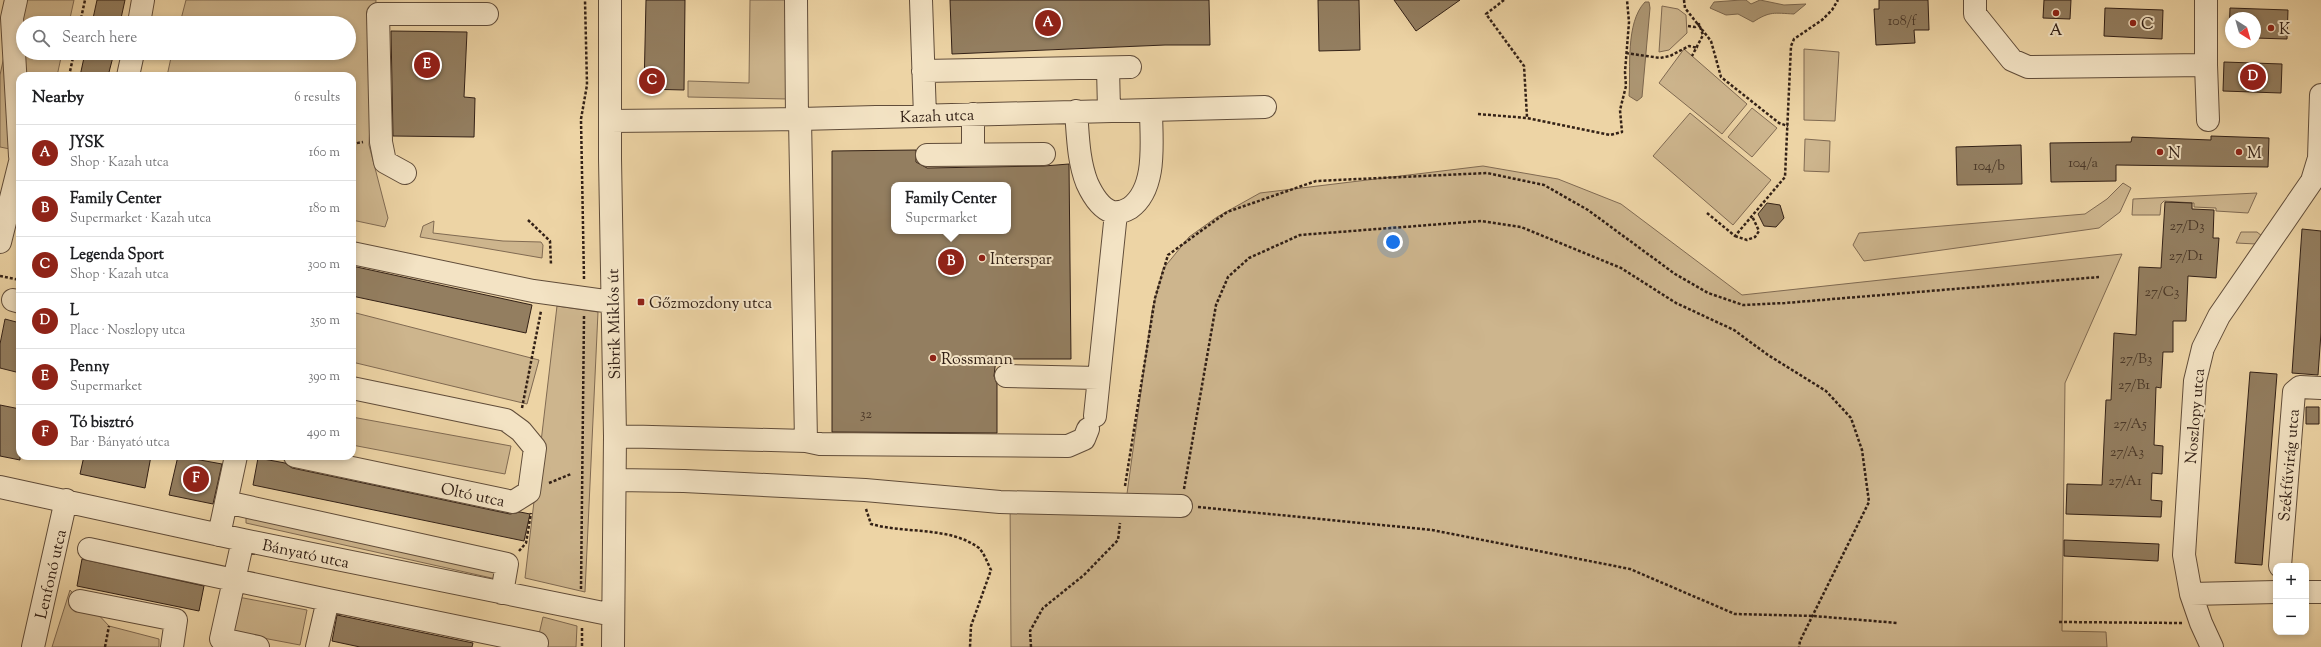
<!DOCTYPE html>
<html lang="en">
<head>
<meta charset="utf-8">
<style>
	:root { --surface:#fff; --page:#f2f2f2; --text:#202124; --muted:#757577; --line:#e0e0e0; --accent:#8f2418 }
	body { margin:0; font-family:"Sorts Mill Goudy",serif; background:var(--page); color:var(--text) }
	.controls { position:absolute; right:12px; bottom:12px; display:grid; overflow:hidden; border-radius:8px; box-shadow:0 2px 6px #0003 }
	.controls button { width:36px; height:36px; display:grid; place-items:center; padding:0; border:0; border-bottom:1px solid var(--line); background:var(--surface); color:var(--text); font:20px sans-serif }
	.compass { position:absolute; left:2225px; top:12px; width:36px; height:36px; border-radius:50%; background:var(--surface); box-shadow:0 2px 6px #0003; rotate:143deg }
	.you { position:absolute; left:1393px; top:242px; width:14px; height:14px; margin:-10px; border:3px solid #fff; border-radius:50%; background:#1a73e8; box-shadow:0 0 0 6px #1a73e833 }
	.badge { display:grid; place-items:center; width:26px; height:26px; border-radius:50%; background:var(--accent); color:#fff; font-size:13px; font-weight:700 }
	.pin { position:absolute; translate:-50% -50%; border:2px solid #fff; box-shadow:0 1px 4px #0006 }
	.popup { position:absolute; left:891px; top:182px; width:120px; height:52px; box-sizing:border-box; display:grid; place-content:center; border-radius:8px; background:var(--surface); filter:drop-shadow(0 1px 3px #0005); font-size:13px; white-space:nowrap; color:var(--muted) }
	.popup b { font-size:15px; color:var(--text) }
	.popup::after { content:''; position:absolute; left:50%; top:100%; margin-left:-8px; border:8px solid transparent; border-top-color:var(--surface) }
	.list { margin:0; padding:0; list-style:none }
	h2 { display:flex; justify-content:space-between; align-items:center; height:52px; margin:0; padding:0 16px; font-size:17px }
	h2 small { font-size:13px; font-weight:400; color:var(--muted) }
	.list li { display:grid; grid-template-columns:26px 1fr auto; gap:12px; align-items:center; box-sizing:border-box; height:56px; padding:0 16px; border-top:1px solid var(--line) }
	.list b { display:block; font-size:15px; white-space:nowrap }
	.list p { margin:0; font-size:13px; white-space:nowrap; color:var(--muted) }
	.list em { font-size:13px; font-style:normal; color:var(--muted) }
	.icon { flex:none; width:22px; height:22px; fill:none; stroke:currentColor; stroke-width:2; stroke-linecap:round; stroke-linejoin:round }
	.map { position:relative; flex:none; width:2321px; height:647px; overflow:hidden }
	.search { position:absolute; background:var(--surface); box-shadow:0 2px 6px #0003; left:16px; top:16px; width:340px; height:44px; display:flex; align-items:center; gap:10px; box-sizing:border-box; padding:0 14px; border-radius:22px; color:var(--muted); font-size:15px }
	.panel { position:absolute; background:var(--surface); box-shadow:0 2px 6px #0003; left:16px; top:72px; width:340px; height:388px; border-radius:12px }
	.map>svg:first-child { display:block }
	.green { fill:#cdb58d; stroke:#806a52 }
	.water { fill:#ad9774; stroke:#7c674e }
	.building { fill:#937e60; stroke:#322016; fill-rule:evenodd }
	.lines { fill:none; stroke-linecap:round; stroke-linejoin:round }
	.minor-casing { stroke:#614d3a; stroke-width:24 }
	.path { stroke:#322016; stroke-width:2.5; stroke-dasharray:3 2; stroke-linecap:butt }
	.minor { stroke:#f3e3c4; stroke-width:22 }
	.poi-dot { fill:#8f2418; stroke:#f3e3c4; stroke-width:1.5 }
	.labels { text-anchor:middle; stroke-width:4; stroke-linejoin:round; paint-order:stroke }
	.number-label { font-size:14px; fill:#4a3828 }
	.poi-label { font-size:16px; fill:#322016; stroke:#f3e3c4; text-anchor:start }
	.street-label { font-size:16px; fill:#322016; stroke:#f3e3c4 }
</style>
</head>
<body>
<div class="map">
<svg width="2321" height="647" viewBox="0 0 2321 647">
	<rect width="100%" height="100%" fill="#edd4a5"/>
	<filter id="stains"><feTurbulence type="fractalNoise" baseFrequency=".005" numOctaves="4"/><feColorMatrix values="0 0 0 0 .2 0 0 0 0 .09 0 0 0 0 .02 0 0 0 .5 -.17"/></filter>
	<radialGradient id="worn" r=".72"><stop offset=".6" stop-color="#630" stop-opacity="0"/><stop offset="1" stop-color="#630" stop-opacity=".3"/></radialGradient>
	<path class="green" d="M16,0h58l-5,23h-46v30h39l-5,23h-37v75l-20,-4v-72z
		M186,0h190l-7,145 19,73 -3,9 -33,-7v-144h-185l5,-23h177v-30h-169z
		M750,0h36l2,99 -100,-2v-16l61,2z
		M1662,6l16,3 8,6 1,18 -18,17 -10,2z
		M1684,49l63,55 -25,30 -63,-51z
		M1804,49l35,3 -4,69 -31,-1z
		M1752,108l25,20 -25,29 -24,-20z
		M1690,113l81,67 -38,45 -80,-69z
		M1805,139l25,2 -1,31 -25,-1z
		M1483,166l75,13 63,25 121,91 380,-41 -57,129 -3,248 44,1 1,15h-1096l-1,-153 116,7 26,-190 11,-42 26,-32 28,-20 43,-24z
		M2123,183l8,5 -11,24 -21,16 -235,33 -11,-16 6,-12 226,-19 22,-15z
		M2257,193l-9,20 -32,-2v-3l-22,-1v-4l-30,-2 -3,3 -1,11h-28l1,-16z
		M434,221l-1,12 70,8 38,1 2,3 -1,13 -122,-21 3,-11z
		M2241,232h16l5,4 -6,8 -20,-1z
		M557,306l41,6 -13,280 -60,-14z
		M352,312l187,48 -12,44 -175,-42z
		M352,417l159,29 -6,28 -153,-29z
		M246,512l253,51 -3,16 -250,-56z
		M70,590l10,11 15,10 14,15 50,13v8h-107z
		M238,597l69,13 -7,35 -69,-13z
		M543,617l34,9 -1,21h-40z"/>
	<path class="water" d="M1741,0h5l5,4 9,-4 24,5 22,-1 -12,10c-20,-1 -24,-3 -41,8l-15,-8 -12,1 -16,-7 4,-6z
		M1645,2h4l1,6 -8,89 -5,4 -8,-5c2,-27 -4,-73 16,-94z"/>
	<path class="building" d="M97,0h28l-5,23h-28z
		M646,0h39l-1,90 -40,-1z
		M950,0h259l1,45h-45l-213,9z
		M1318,0h41l1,50 -41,1z
		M1394,0h66l-44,31z
		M1879,0h49l1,30h-15l1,13 -39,2 -2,-36h5z
		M2044,0h27l-1,19 -27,-1z
		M2105,8l58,2 -1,29 -58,-3z
		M2230,8l58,2 -1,29 -32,-1v-20h-24v19h-2z
		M391,31l76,1 -3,65 11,1 -1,39 -81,-1z
		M85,53h29l-6,23h-28z
		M2224,62l58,2 -1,29 -58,-2z
		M2211,136l58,2 -1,29 -152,-2v16l-65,1 -1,-39 81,-1 1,-5 79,3z
		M2021,145l1,39 -65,1 -1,-38z
		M916,150v12l11,6 117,-2 25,-2 2,195h-75l-2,17 3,8v49l-165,-1v-281zM894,185h114v46h-114z
		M2165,202l27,1v6l22,1 -1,28h6l-3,40 -28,-2 -2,45h-13v31h-10l-2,36 -5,-1 -2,58 9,1 -1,28 -10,-1 -1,27 11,1 -1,16 -95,-3 1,-30 35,1 4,-85h5l3,-67 22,2 3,-68 22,1z
		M1767,203l13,2 4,13 -8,9 -12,-1 -6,-12z
		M2302,229l19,2v102l-3,42 -26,-2z
		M352,266l180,39 -6,28 -174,-37z
		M5,319l15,4v50l-20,-5v-24z
		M2250,372l27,2 -15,191 -27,-2z
		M0,405l20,4v51l-20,-4z
		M2306,407h13v17h-13z
		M84,456h67l-6,32 -65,-14z
		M178,456l44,8 -9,40 -44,-9z
		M258,458l27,5 7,5 218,46 10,-2 10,2 -6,27 -271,-56z
		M2064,540l95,4 -1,17 -94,-5z
		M82,559l122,27 -5,25 -122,-25z
		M337,615l136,28 -1,4h-112l-28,-6z"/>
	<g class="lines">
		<g class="minor-casing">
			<path id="minor" d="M16,0l-4,18 8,138
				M610,0v159l5,277 -2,211
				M796,0l1,119
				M921,0l4,116
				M1975,0v14l37,46 16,7 178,-2v-65
				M139,23l4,-23
				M2206,65l2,55
				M1108,68l1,42
				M923,71l207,-4
				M128,76l5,-23
				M1076,111c2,24 2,49 11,72 5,11 13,25 25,29 6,1 13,-1 18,-4 28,-20 21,-69 21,-98
				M973,114v40
				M610,121l190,-2 465,-12
				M927,155l117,-1
				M405,173l-20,-11 -4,-20 -3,-128h109
				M0,242l20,-80
				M352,253l181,38 79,11
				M13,300l7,2
				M1006,376l92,2
				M1095,416l21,-203
				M615,436l191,5 -6,-322
				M806,441l14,3 248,2 16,-7 4,-10
				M295,456l218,46 16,-10 6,-44 -14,-17 -15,-11 -154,-32
				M615,480l69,1 181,9 135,12 181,4
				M0,487l243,53 370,75
				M226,502l281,62 -5,29
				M219,535l17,-79
				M243,540l-22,99 37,8
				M89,549l239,51 -11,47
				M2280,566l14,-174 6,-5 21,1
				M2306,592h15
				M2191,594l85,-2
				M328,600l209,43
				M80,601l96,19 -4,27
				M33,647l33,-147
				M2212,647l-11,-24 -10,-29 -7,-39 11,-174 8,-33 16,-32 93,-135 7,-23 2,-63"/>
		</g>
		<path class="path" d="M1504,0l-18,14 38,52 3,51
			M1684,0l1,8 26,33 10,36 58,46 9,3
			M80,23l5,-23
			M1688,26l7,1 4,-3 4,11 -11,21
			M1626,53l34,5 10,-2 19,-10 9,2
			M69,76l5,-23
			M1478,114l49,4 83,17 12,-3 -2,-22 6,-24 -1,-14 4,-50 -2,-22
			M352,144l11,-2
			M1707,213l28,23 50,-59 6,-131 3,-7 28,-19 10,-10 6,-10
			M528,220l22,21 1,24
			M1735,236l12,4 8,-3 4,-6 -7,-15
			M0,276l20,4
			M584,279l-3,-160 6,-34 -2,-85
			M522,408l19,-97
			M549,483l22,-9
			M1125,486l30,-188 13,-43 59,-43 89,-31 171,-8 57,12 44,25 87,64 33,19 35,12 42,-2 314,-26
			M1184,489l32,-184 12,-28 21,-19 51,-23 181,-14 40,6 100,41 55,35 58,27 34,25 58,36 25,27 11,32 7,52 -69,139 -1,6
			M1198,507l234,23 198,39 105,45 79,2 83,7
			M866,509l5,15c35,10 78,2 108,24 5,5 9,16 12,22l-20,56 -1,21
			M519,551l7,-8 5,-30
			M581,589l3,-273
			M2059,622l123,1
			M582,628v19
			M105,647l4,-21
			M1031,647l-1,-16 13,-23 41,-33 34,-35 2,-17"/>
		<use href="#minor" class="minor"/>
	</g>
	<g class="poi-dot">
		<circle cx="2056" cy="13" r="4"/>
		<circle cx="2133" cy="23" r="4"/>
		<circle cx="2271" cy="28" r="4"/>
		<circle cx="2160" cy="152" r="4"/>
		<circle cx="2239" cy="152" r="4"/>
		<circle cx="982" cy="258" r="4"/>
		<rect x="637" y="298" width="8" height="8" rx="2"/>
		<circle cx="933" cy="358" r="4"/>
	</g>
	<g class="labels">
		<g class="number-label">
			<text x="1902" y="25">108/f</text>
			<text x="2083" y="167">104/a</text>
			<text x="1989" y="170">104/b</text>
			<text x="2187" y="230">27/D3</text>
			<text x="2186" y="260">27/D1</text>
			<text x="2162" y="296">27/C3</text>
			<text x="2136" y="363">27/B3</text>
			<text x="2134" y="389">27/B1</text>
			<text x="866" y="418">32</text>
			<text x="2130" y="428">27/A5</text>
			<text x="2127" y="456">27/A3</text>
			<text x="2125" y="485">27/A1</text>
		</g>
		<g class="poi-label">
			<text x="2141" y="29">C</text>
			<text x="2279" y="34">K</text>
			<text x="2056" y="35" text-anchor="middle">A</text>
			<text x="2168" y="158">N</text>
			<text x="2247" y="158">M</text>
			<text x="990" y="264">Interspar</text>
			<text x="649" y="308">Gőzmozdony utca</text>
			<text x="941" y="364">Rossmann</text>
		</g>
		<g class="street-label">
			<text transform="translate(937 115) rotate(-2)" y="6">Kazah utca</text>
			<text transform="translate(613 324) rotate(-91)" y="6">Sibrik Miklós út</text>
			<text transform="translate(2194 416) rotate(-85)" y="6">Noszlopy utca</text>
			<text transform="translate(2288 465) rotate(-85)" y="6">Székfűvirág utca</text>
			<text transform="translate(473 494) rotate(12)" y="6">Oltó utca</text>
			<text transform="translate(306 553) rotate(12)" y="6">Bányató utca</text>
			<text transform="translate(50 574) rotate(-77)" y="6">Lenfonó utca</text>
		</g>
	</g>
	<rect width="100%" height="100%" filter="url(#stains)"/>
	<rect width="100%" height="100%" fill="url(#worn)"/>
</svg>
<div class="controls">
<button>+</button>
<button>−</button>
</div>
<svg class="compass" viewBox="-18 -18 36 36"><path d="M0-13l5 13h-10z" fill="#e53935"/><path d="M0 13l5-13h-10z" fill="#757577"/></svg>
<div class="you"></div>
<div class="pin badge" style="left:1048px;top:23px">A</div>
<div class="pin badge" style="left:951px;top:262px">B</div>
<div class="popup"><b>Family Center</b>Supermarket</div>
<div class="pin badge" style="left:652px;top:81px">C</div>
<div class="pin badge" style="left:2253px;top:77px">D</div>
<div class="pin badge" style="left:427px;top:65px">E</div>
<div class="pin badge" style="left:196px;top:479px">F</div>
<div class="search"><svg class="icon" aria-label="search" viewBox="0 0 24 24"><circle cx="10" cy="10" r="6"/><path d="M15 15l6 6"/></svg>Search here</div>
<section class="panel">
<h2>Nearby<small>6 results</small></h2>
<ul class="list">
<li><span class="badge">A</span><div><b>JYSK</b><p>Shop · Kazah utca</p></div><em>160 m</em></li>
<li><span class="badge">B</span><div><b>Family Center</b><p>Supermarket · Kazah utca</p></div><em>180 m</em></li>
<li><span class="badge">C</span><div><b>Legenda Sport</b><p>Shop · Kazah utca</p></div><em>300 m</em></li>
<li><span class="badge">D</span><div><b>L</b><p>Place · Noszlopy utca</p></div><em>350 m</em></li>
<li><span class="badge">E</span><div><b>Penny</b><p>Supermarket</p></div><em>390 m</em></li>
<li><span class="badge">F</span><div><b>Tó bisztró</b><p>Bar · Bányató utca</p></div><em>490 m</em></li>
</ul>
</section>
</div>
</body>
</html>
